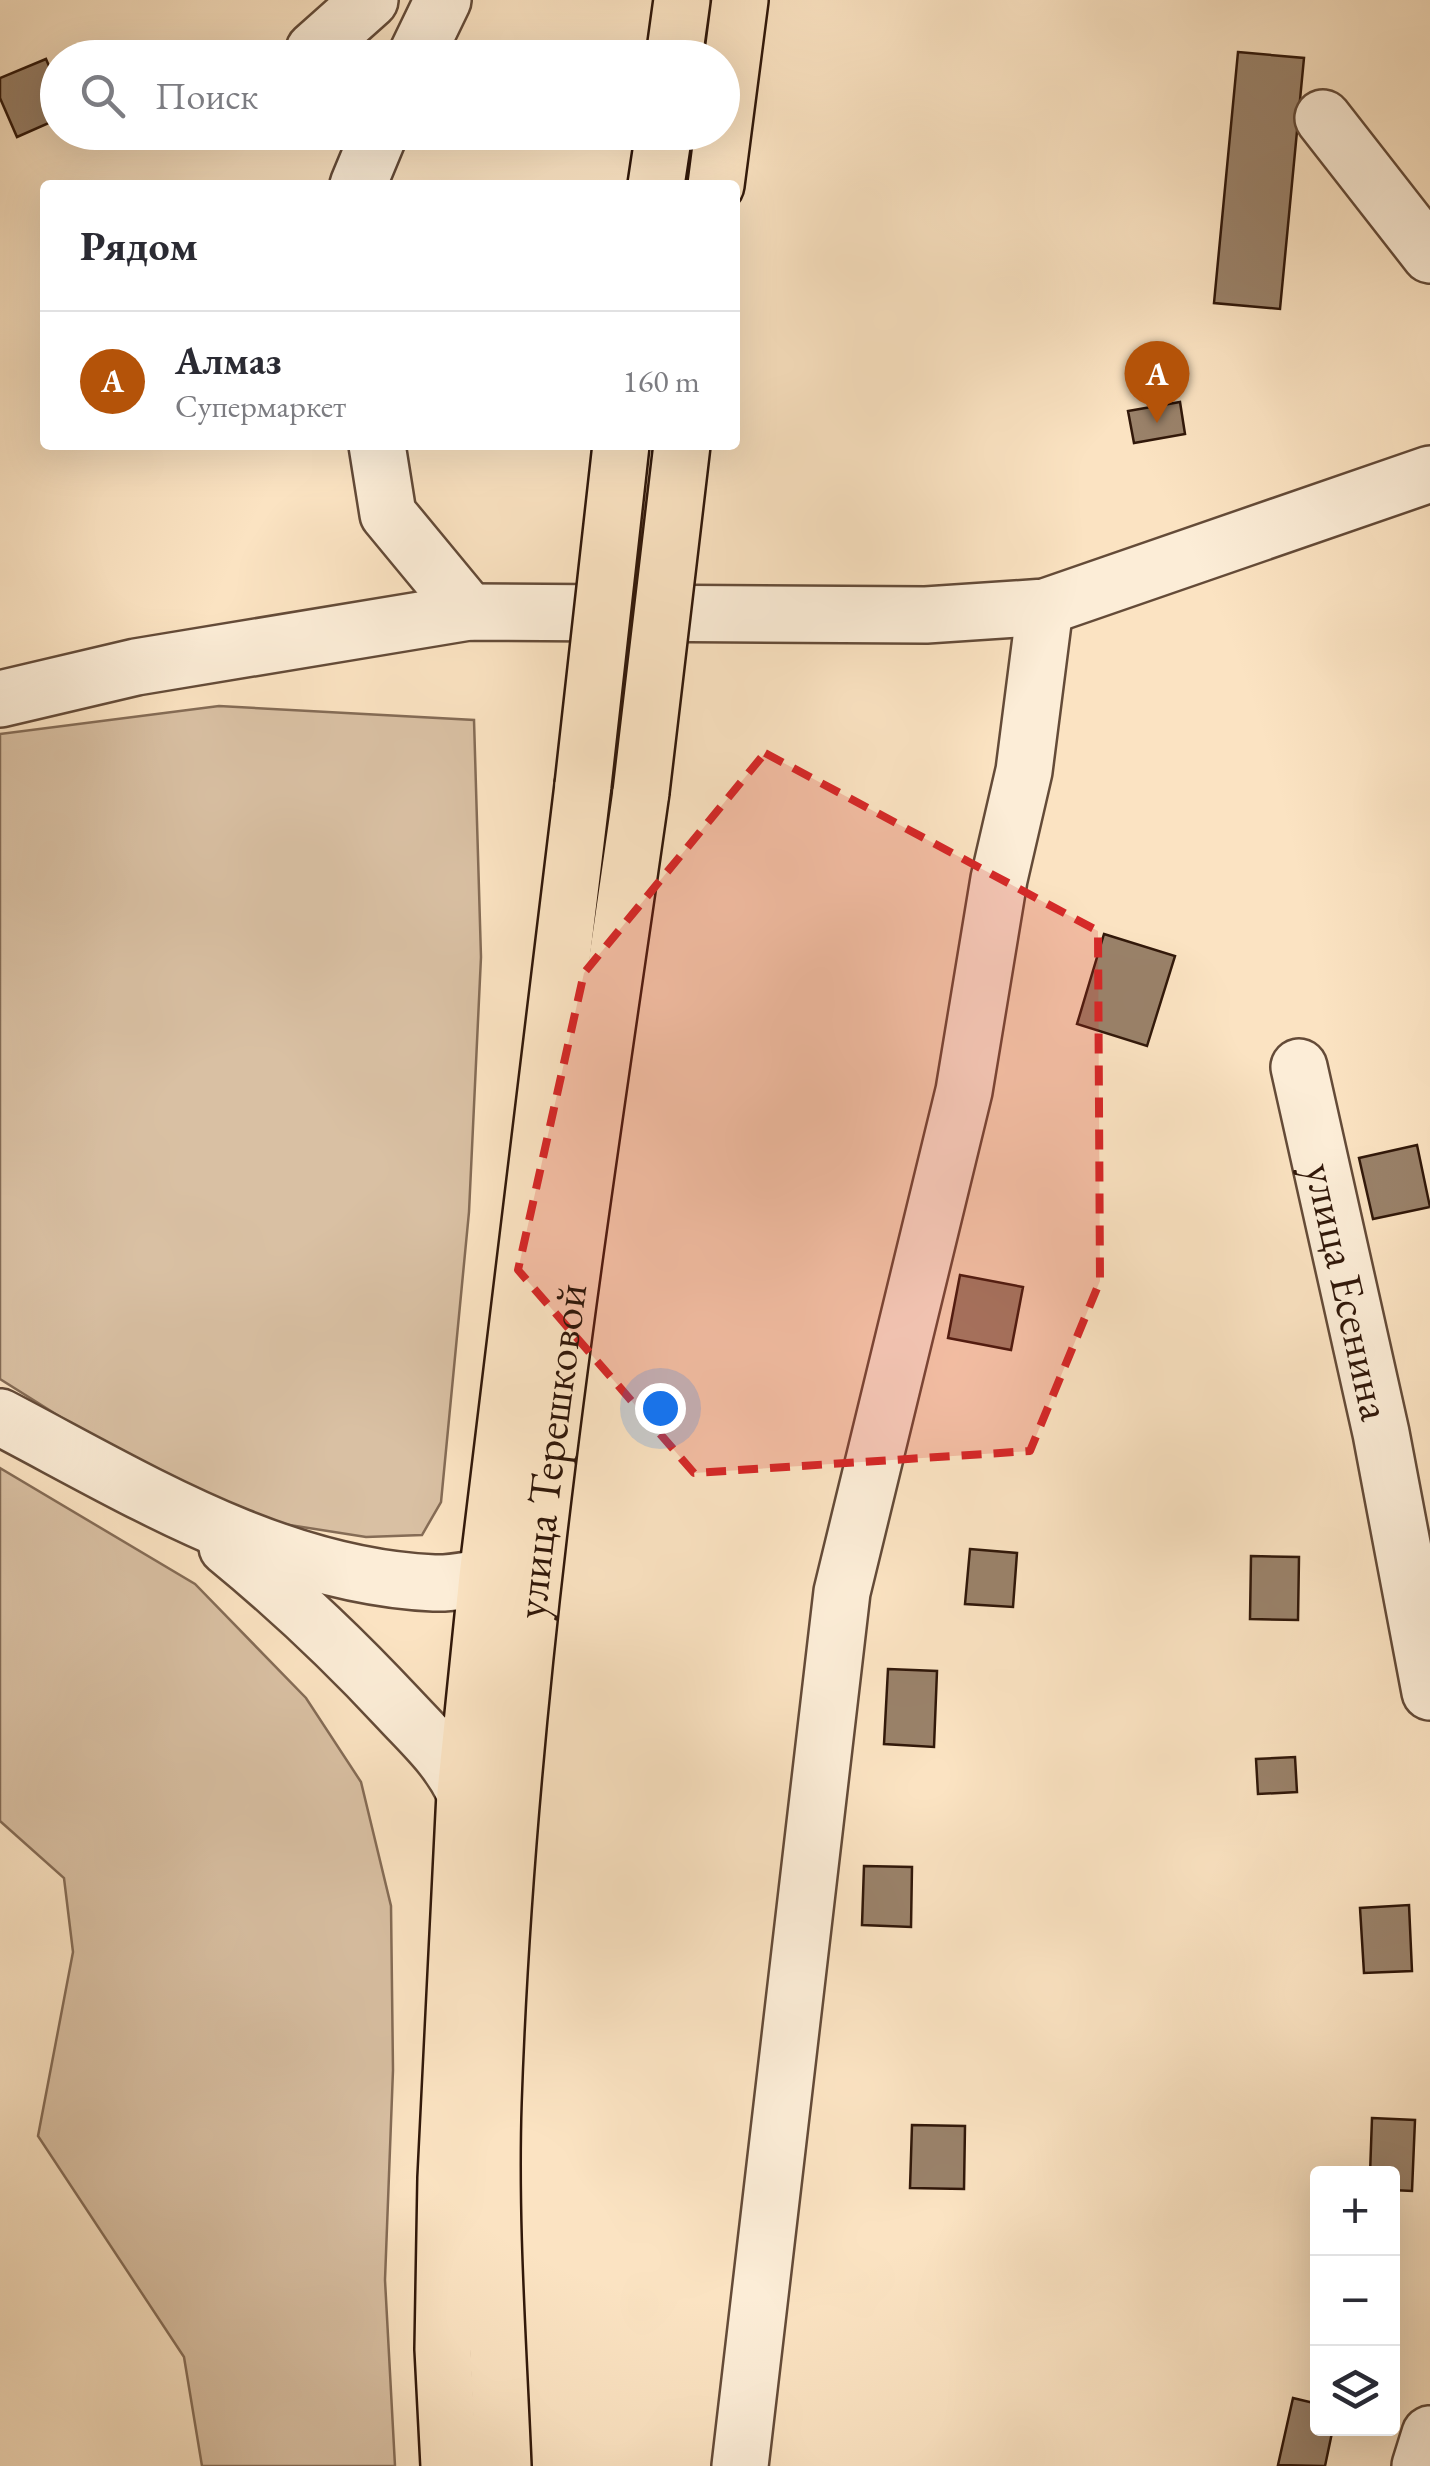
<!DOCTYPE html>
<html lang="ru">
<head>
<meta charset="utf-8">
<style>
	:root { --surface:#fff; --page:#f2f2f3; --text:#2b2b33; --muted:#7c7c81; --line:#e1e1e2; --accent:#b45309 }
	body { margin:0; font-family:"EB Garamond",serif; background:var(--page); color:var(--text) }
	.controls { position:absolute; right:30px; bottom:30px; display:grid; overflow:hidden; border-radius:10px; box-shadow:0 10px 40px #0002 }
	.controls button { width:90px; height:90px; display:grid; place-items:center; padding:0; border:0; border-bottom:2px solid var(--line); background:var(--surface); color:var(--text); font:50px sans-serif }
	.you { position:absolute; left:660px; top:1408px; width:35px; height:35px; margin:-25px; border:8px solid #fff; border-radius:50%; background:#1a73e8; box-shadow:0 0 0 15px #1a73e833 }
	.badge { display:grid; place-items:center; width:65px; height:65px; border-radius:50%; background:var(--accent); color:#fff; font-size:32px; font-weight:700 }
	.pin { position:absolute; translate:-50% -82px; filter:drop-shadow(0 2px 5px #0008) }
	.pin::after { content:''; position:absolute; top:52px; width:35px; height:30px; background:inherit; clip-path:polygon(0 0,100% 0,50% 100%) }
	.list { margin:0; padding:0; list-style:none }
	h2 { display:flex; justify-content:space-between; align-items:center; height:130px; margin:0; padding:0 40px; font-size:42px }
	h2 small { font-size:32px; font-weight:400; color:var(--muted) }
	.list li { display:grid; grid-template-columns:65px 1fr auto; gap:30px; align-items:center; box-sizing:border-box; height:140px; padding:0 40px; border-top:2px solid var(--line) }
	.list b { display:block; font-size:38px; white-space:nowrap }
	.list p { margin:0; font-size:32px; white-space:nowrap; color:var(--muted) }
	.list em { font-size:32px; font-style:normal; color:var(--muted) }
	.icon { flex:none; width:55px; height:55px; fill:none; stroke:currentColor; stroke-width:2; stroke-linecap:round; stroke-linejoin:round }
	.map { position:relative; flex:none; width:1430px; height:2466px; overflow:hidden }
	.search { position:absolute; background:var(--surface); box-shadow:0 10px 40px #0002; left:40px; top:40px; width:700px; height:110px; display:flex; align-items:center; gap:25px; box-sizing:border-box; padding:0 35px; border-radius:55px; color:var(--muted); font-size:38px }
	.panel { position:absolute; background:var(--surface); box-shadow:0 10px 40px #0002; left:40px; top:180px; width:700px; height:270px; border-radius:10px }
	.map>svg:first-child { display:block }
	.green { fill:#d9c0a3; stroke:#856c56; stroke-width:2.5 }
	.building { fill:#9a826a; stroke:#31180a; stroke-width:2.5 }
	.lines { fill:none; stroke-linecap:round; stroke-linejoin:round }
	.minor-casing { stroke:#644b38; stroke-width:60 }
	.major-casing { stroke:#31180a; stroke-width:60 }
	.minor { stroke:#fcedd7; stroke-width:55 }
	.major { stroke:#fbe3c2; stroke-width:55 }
	.major-bridge-casing { stroke:#31180a; stroke-width:60; stroke-linecap:butt }
	.major-bridge { stroke:#fbe3c2; stroke-width:55 }
	.marked { fill:#d62828; fill-opacity:0.2; stroke:#d62828; stroke-width:8; stroke-dasharray:20 12; stroke-linejoin:round }
	.labels { text-anchor:middle; stroke-width:10; stroke-linejoin:round; paint-order:stroke }
	.street-label { font-size:45px; fill:#31180a; stroke:#fcedd7 }
</style>
</head>
<body>
<div class="map">
<svg width="1430" height="2466" viewBox="0 0 1430 2466">
	<rect width="100%" height="100%" fill="#fbe3c2"/>
	<filter id="stains"><feTurbulence type="fractalNoise" baseFrequency=".002" numOctaves="4"/><feColorMatrix values="0 0 0 0 .2 0 0 0 0 .09 0 0 0 0 .02 0 0 0 .5 -.17"/></filter>
	<radialGradient id="worn" r=".72"><stop offset=".6" stop-color="#630" stop-opacity="0"/><stop offset="1" stop-color="#630" stop-opacity=".3"/></radialGradient>
	<path class="green" d="M219,706l255,14 7,237 -12,255 -28,290 -19,33 -56,2 -102,-16 -124,-54 -140,-88v-645z
		M0,1468l195,116 111,114 55,84 30,124 2,164 -8,210 10,186h-193l-18,-109 -146,-221 35,-184 -9,-74 -64,-57z"/>
	<path class="building" d="M1238,52l66,6 -24,251 -66,-6z
		M46,59l12,28v32l-41,18 -17,-39v-20z
		M1180,402l5,32 -51,9 -6,-32z
		M1104,934l71,22 -28,90 -70,-22z
		M1417,1145l13,62 -57,12 -14,-61z
		M960,1275l63,12 -12,63 -63,-12z
		M970,1549l47,4 -4,54 -48,-3z
		M1251,1556l48,1 -1,63 -48,-1z
		M888,1669l49,2 -3,76 -50,-3z
		M1295,1757l2,35 -39,2 -2,-35z
		M864,1866l48,1 -1,60 -49,-2z
		M1409,1905l3,66 -48,2 -4,-65z
		M1372,2118l43,2 -3,71 -20,-1v-16h-22z
		M912,2125l53,1 -1,63 -54,-1z
		M1293,2398l25,6v24h15l-8,38 -47,-1z"/>
	<g class="lines">
		<g class="minor-casing">
			<g id="minor">
				<path d="M314,50l56,-50"/>
				<path d="M415,58l28,-58"/>
				<path d="M1323,118l107,137"/>
				<path d="M358,185l22,-53"/>
				<path d="M377,445l11,69 81,98"/>
				<path d="M0,699l136,-32 333,-55 457,3 119,-8 385,-133"/>
				<path id="s1" d="M1299,1067l82,366 49,259"/>
				<path d="M0,1417c136,71 276,159 434,166 17,1 36,-4 53,-6"/>
				<path d="M227,1547c61,50 117,103 171,161 26,28 51,50 67,85"/>
				<path d="M740,2466l102,-874 122,-501 35,-212 25,-108 21,-164"/>
				<path d="M1420,2466l10,-32"/>
			</g>
		</g>
		<g class="major-casing">
			<g id="major">
				<path d="M674,58l8,-58"/>
				<path d="M656,185l8,-53"/>
				<path d="M716,185l24,-185"/>
				<path d="M449,2466l-6,-117 3,-171 19,-385 22,-216 96,-792"/>
				<path id="s2" d="M503,2466c-5,-121 -14,-243 -10,-364 15,-440 86,-875 148,-1310"/>
			</g>
		</g>
		<use href="#minor" class="minor"/>
		<use href="#major" class="major"/>
		<g class="major-bridge-casing">
			<path id="major-bridge" d="M583,785l38,-340
				M641,792l41,-347"/>
		</g>
		<use href="#major-bridge" class="major-bridge"/>
	</g>
	<path class="marked" d="M765,753l333,178 2,350 -70,170 -336,22 -176,-203 66,-297z"/>
	<g class="labels">
		<g class="street-label">
			<text dy="16" stroke="none"><textPath href="#s1" startOffset="230">улица Есенина</textPath></text>
			<text dy="16" stroke="none"><textPath href="#s2" startOffset="1018">улица Терешковой</textPath></text>
		</g>
	</g>
	<rect width="100%" height="100%" filter="url(#stains)"/>
	<rect width="100%" height="100%" fill="url(#worn)"/>
</svg>
<div class="controls">
<button>+</button>
<button>−</button>
<button><svg class="icon" aria-label="layers" viewBox="0 0 24 24"><path d="M12 4l9 5-9 5-9-5zM3 14l9 5 9-5"/></svg></button>
</div>
<div class="you"></div>
<div class="pin badge" style="left:1157px;top:423px">A</div>
<div class="search"><svg class="icon" aria-label="search" viewBox="0 0 24 24"><circle cx="10" cy="10" r="6"/><path d="M15 15l6 6"/></svg>Поиск</div>
<section class="panel">
<h2>Рядом<small></small></h2>
<ul class="list">
<li><span class="badge">A</span><div><b>Алмаз</b><p>Супермаркет</p></div><em>160 m</em></li>
</ul>
</section>
</div>
</body>
</html>
